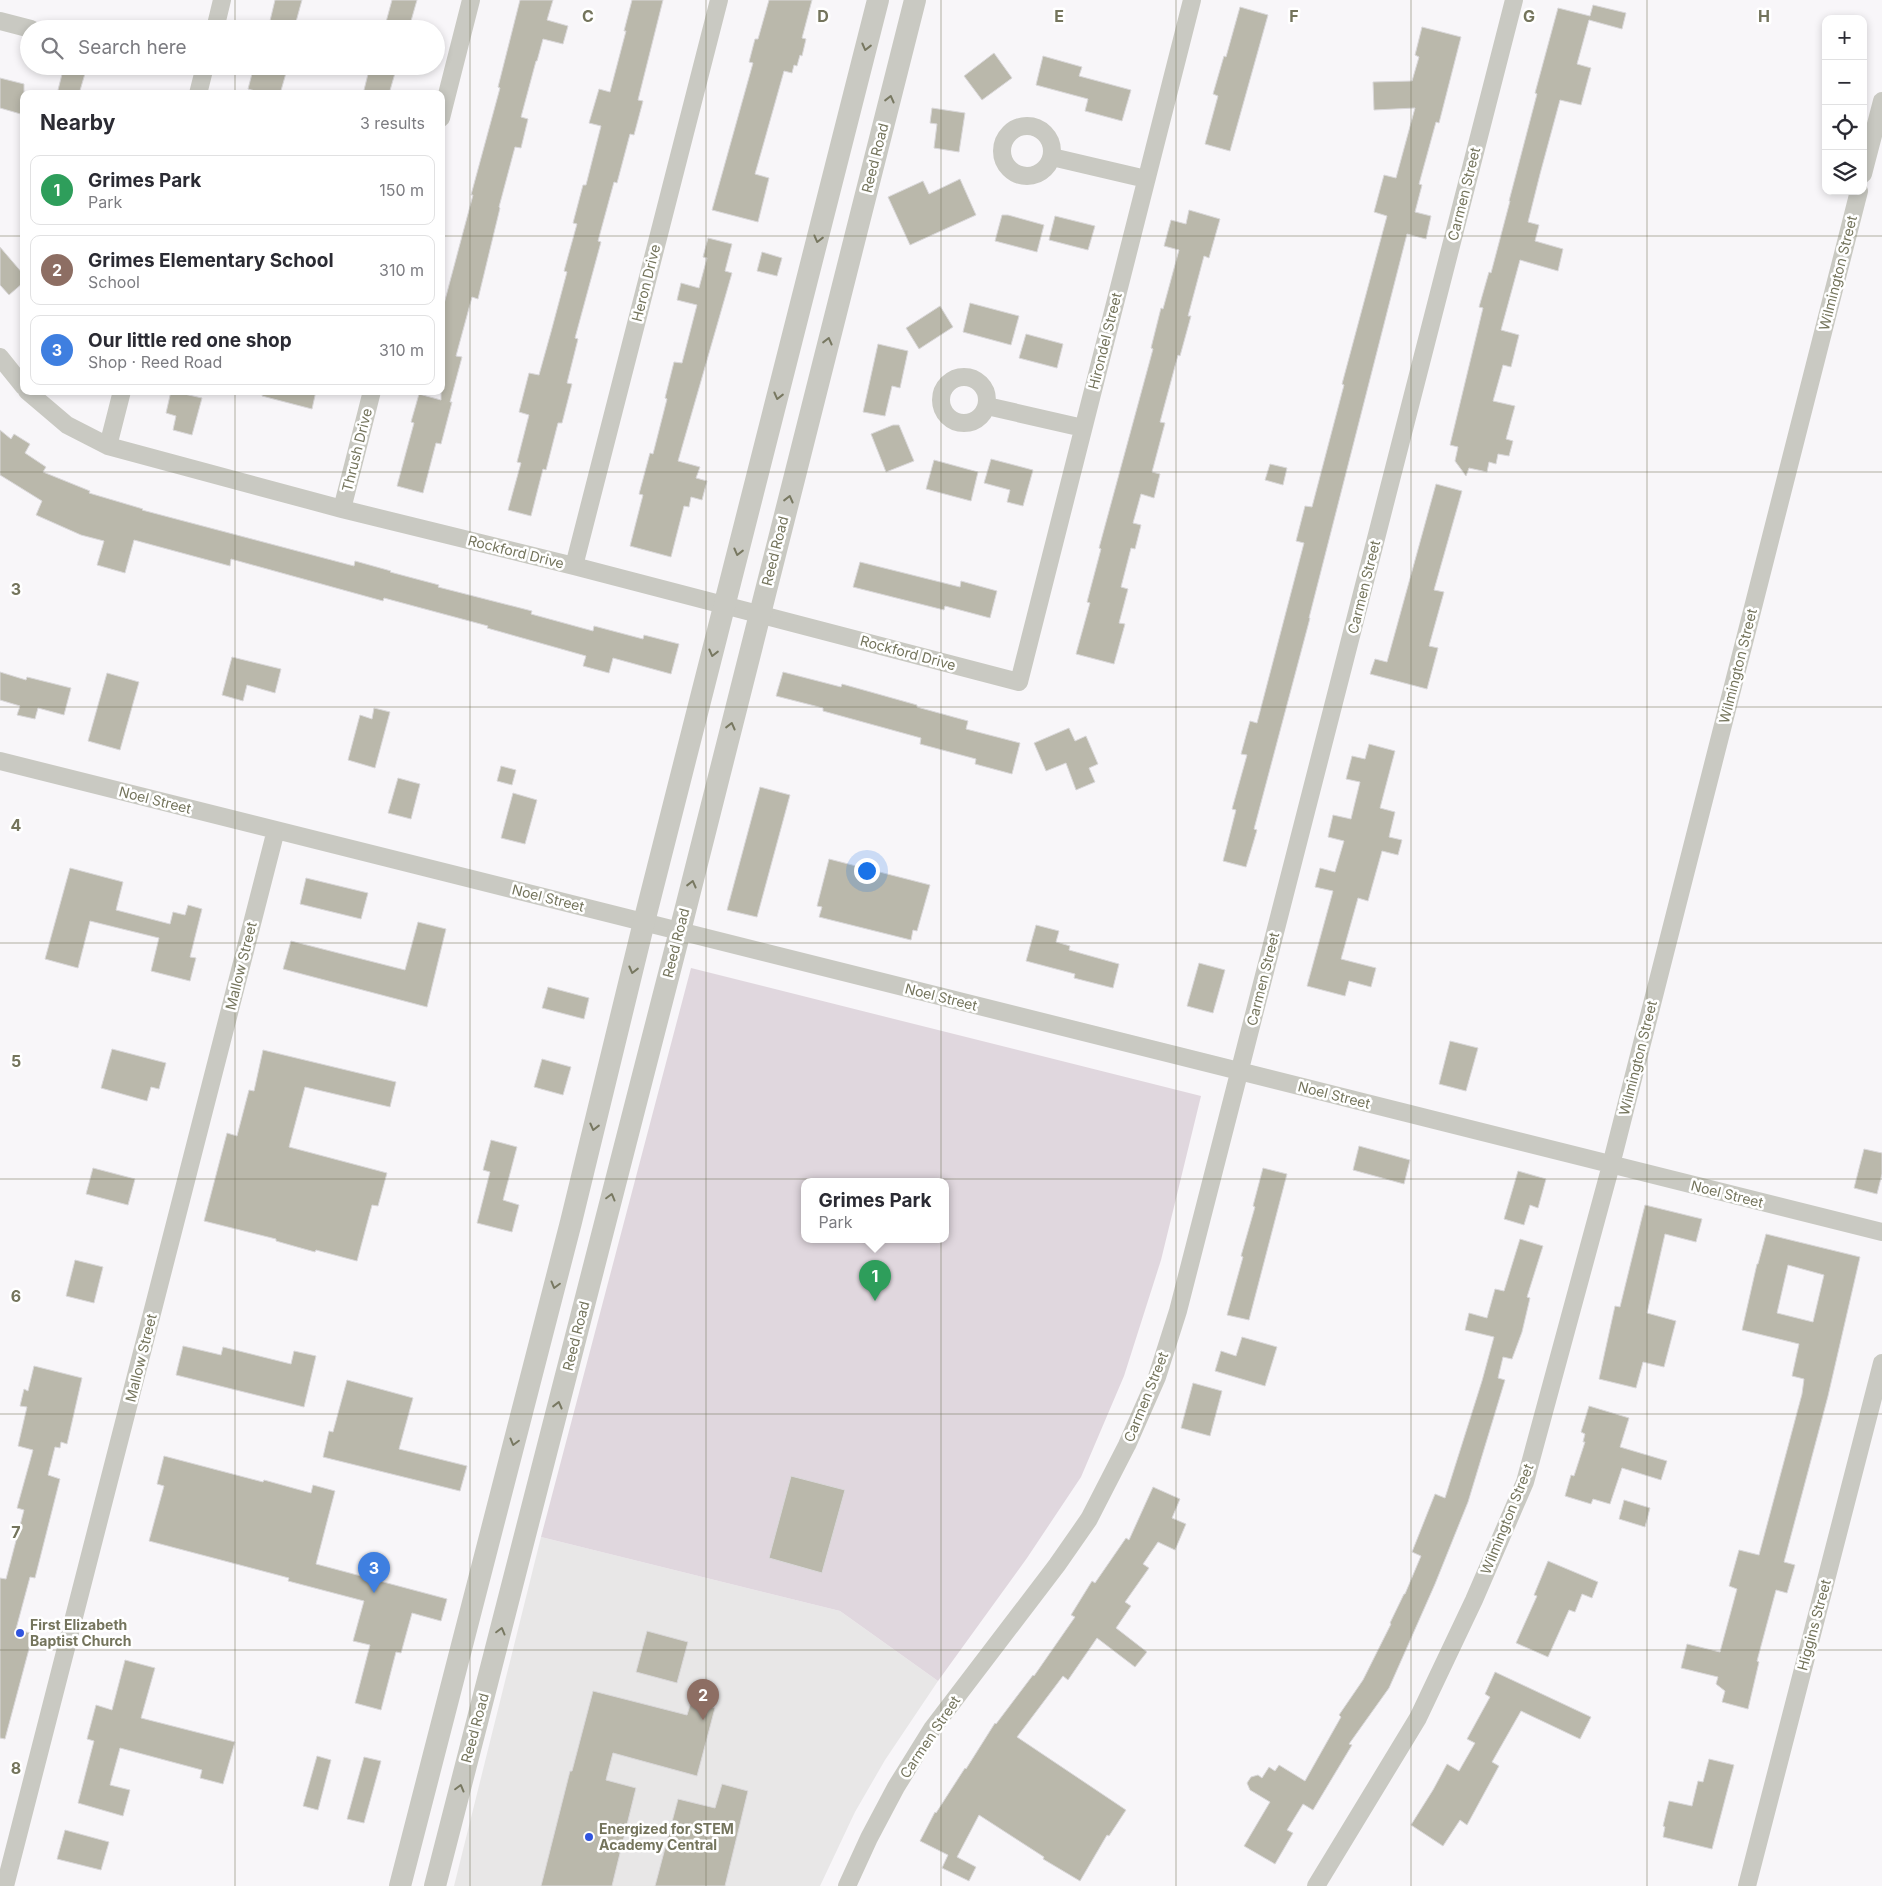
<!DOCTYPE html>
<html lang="en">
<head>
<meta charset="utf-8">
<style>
	:root { --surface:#fff; --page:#f7f7f7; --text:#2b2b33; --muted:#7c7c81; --line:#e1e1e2; --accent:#3054df }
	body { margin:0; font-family:Inter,sans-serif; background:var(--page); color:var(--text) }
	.controls { position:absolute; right:15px; top:15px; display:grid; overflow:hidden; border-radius:10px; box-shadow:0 2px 8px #0003 }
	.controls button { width:45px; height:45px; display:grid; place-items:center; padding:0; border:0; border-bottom:1px solid var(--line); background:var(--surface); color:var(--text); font:25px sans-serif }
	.you { position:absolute; left:866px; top:870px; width:18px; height:18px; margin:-12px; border:4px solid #fff; border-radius:50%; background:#1a73e8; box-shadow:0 0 0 8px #1a73e833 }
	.badge { display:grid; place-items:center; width:32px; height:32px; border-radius:50%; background:var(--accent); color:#fff; font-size:16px; font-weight:700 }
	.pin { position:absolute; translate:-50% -41px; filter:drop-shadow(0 1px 2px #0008) }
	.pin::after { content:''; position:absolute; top:26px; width:18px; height:15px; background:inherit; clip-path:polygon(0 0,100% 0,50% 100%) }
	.popup { position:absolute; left:801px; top:1178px; width:148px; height:65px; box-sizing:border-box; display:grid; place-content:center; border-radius:10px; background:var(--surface); filter:drop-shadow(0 1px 4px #0005); font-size:16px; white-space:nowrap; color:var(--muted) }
	.popup b { font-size:19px; color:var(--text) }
	.popup::after { content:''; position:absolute; left:50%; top:100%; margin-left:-10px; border:10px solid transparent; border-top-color:var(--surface) }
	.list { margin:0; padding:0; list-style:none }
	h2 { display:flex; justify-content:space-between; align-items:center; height:65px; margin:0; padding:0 20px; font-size:21px }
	h2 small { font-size:16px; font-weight:400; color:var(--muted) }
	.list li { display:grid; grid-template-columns:32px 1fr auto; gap:15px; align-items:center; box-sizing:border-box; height:70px; margin:0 10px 10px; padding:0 10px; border:1px solid var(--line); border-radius:10px }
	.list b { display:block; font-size:19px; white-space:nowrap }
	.list p { margin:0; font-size:16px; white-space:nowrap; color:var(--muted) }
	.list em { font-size:16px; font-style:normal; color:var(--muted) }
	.icon { flex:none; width:28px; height:28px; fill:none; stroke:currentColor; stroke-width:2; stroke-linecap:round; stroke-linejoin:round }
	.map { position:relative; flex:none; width:1882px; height:1886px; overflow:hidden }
	.search { position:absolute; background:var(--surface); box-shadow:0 2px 8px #0003; left:20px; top:20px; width:425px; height:55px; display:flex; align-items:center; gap:12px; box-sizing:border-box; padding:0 18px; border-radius:28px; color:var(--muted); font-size:19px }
	.panel { position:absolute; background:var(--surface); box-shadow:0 2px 8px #0003; left:20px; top:90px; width:425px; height:305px; border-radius:10px }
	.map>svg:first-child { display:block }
	.built { fill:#e8e7e7 }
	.green { fill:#e0d7de; fill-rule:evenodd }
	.building { fill:#bab8ab; stroke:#dad8da; fill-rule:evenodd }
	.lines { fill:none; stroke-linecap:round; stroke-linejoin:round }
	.minor { stroke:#c9c9c2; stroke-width:18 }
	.tertiary { stroke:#c9c9c2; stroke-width:22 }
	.oneway { stroke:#787861 }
	.grid { fill:none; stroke:#74745c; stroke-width:1; stroke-opacity:0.55 }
	.poi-dot { fill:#3054df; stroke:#fff; stroke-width:2 }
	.labels { text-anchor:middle; stroke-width:5; stroke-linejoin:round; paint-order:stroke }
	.street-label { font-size:14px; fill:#74745c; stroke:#fff }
	.poi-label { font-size:14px; font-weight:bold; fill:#74745c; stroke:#fff; text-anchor:start }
	.grid-label { font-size:16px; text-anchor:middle; font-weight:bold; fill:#74745c; stroke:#fff; stroke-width:5; stroke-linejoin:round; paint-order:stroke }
</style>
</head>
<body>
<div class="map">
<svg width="1882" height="1886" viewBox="0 0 1882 1886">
	<rect width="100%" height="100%" fill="#f8f6f9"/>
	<path class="built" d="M541,1537l299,74 98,70 -53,79 -30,52 -35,74h-366z"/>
	<path class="green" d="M691,968l510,128 -40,164 -37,116 -43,101 -54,81 -89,123 -98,-70 -299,-74zM805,1182h140v58h-140z"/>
	<path class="building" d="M275,0h27l-8,29h-26z
		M392,0h25l-8,28 -23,-6z
		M520,0h33l-6,20 21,6 -5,18 -20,-5 -6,22h-1l-15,56 7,2 -7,29 -6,-1 -16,60 1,1 -22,91 -6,-2 -16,59 6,1 -12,45h2l-11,42 -5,-1 -13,50 -26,-7 17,-63 -3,-1 8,-28 22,6v-85l32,-120h-2l29,-107 -2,-1z
		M632,0h31l-25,100 5,1 -9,34 -4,-1 -13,49 -3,-1 -16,59 3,1 -26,96 3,1 -11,44 5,1 -10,39h-4l-12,47 -3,-1 -12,47 -23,-6 13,-47 -4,-1 12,-47 -10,-3 10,-39 10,2 12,-43 16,-60 -3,-1 13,-47 -4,-1 10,-38h3l15,-59 -12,-3 10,-34 11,3 16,-61h-2z
		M769,0h43l-10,38 4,1 -4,17 -2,-1 -3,11 -3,-1 -2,8 -8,-2 -29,103 14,4 -11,44 -46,-12 41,-147 -4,-1 6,-23h3z
		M1593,5l33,8 -4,16 -33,-9 -12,44 14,4 -10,37 -21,-5 -20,74 -12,48 11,3 -4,16 28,8 -5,22 -38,-11 -19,70 18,5 -8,32 -8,-2 -10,36 22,5 -9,33 7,2 -4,15 -11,-2 -2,10 -7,-2 -2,10 -18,-4 -3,8 -11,-15 3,-14 -8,-2 33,-137 -4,-1 10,-35 2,1 19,-72h-1l28,-107 -2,-1 23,-85 32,8z
		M1240,7l28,8 -38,136 -25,-7 13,-48 -5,-2 11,-38 2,1z
		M1422,27l39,10 -22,86 -3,-1 -17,62 3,1 -7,27 16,4 -5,23 -19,-5 -98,384h1l-56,211 3,1 -11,37 -23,-6 13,-51 -4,-1 15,-54 -6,-1 9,-33 7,2 47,-180 -8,-2 9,-35 7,1 32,-122 -2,-1 45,-168 -13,-4 10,-37 12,3 19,-70 -41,2 -1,-28 39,-1 7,-24 -4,-2z
		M994,53l18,25 -30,22 -18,-24z
		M1043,56l39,11 -3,9 52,14 -9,31 -37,-10 3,-12 -52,-14z
		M64,66l22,4 -7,24h-22z
		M254,66h34l-8,28h-14l-18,-5z
		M370,66h27l-8,28h-26z
		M0,78l24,6v31l-24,-7z
		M932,108l33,5 -6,39 -25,-4 3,-24 -7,-1z
		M960,179l16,36 -66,30 -22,-48 35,-16 6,13z
		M1189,210l31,9 -11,39 -5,-2 -16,60h3l-11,40 -2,-1 -18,67 5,1 -13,49 8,2 -6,24 -13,-4 -8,29 8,2 -6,24 -4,-1 -10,39 7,2 -9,34 6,1 -11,40 -38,-10 14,-51 -3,-1 14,-53 -2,-1 54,-199 -2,-1 10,-40 2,1 16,-59 -15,-4 7,-26 15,4z
		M1002,215h6l36,10 -7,27 -42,-11z
		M1055,216l40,10 -7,24 -39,-10z
		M708,238l24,6 -7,27 7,2 -54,188 22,6 -4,11 11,3 -5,19 -11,-3 -2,10 -5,-1 -13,51 -41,-11 13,-51 -4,-1 11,-41 3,1 14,-55 -2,-1 9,-36 8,1 15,-58 -20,-5 4,-17 18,5 8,-30 -4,-1z
		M0,247l24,28v7l-15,13 -9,-10z
		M762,252l20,6 -5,18 -20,-5z
		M970,303l49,13 -8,29 -48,-13z
		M940,306l13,21 -34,22 -13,-21z
		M1026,334l37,10 -6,24 -38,-10z
		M878,344l30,7 -8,37 -8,-2 -7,30 -22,-4z
		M171,391l31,7 -10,37 -19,-5 3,-14 -10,-3z
		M263,391h53l-4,18 -50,-13z
		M893,425h6l15,36 -28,11 -15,-38z
		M0,430l11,9 3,-5 16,10 -5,9 21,14 -3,5 47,19 -1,2 54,16 -1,1 212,56 1,-5 36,10 -1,1 49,13 -1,2 94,24 -1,3 62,17 1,-5 49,13 1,-4 35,9 -8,30 -58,-16 -4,15 -26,-7 3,-10 -99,-28 1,-2 -104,-28 -1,3 -152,-42 -1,7 -96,-26 -9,33 -28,-8 7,-24 -23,-6 -45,-20 6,-14 -42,-26z
		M991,459l42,11 -10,36 -16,-4 3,-12 -26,-7z
		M934,460l44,12 -7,29 -45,-12z
		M1270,464l17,4 -4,17 -18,-5z
		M1436,484l26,7 -28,99 10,2 -15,54 9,2 -11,41 -57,-15 5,-15 12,3z
		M860,562l100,25 1,-6 36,10 -7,27 -45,-12 -1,4 -91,-23z
		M232,657l49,12 -6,24 -28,-8 -4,16 -21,-6z
		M0,672l26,8 1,-3 44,11 -7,27 -26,-7 -3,11 -18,-4 3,-9 -20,-6z
		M783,672l58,15 1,-3 75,21v2l51,14 -2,8 54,14 -8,31 -37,-10 1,-5 -56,-15 1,-6 -98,-27v-3l-47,-12z
		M107,673l32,9 -19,68 -32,-9z
		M374,708l16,4 -15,56 -27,-8 12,-45 12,4z
		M1069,728l6,13 11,-5 12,28 -9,4 6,14 -19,8 -10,-27 -20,8 -12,-28z
		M1369,744l26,7 -15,57 15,4 -6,25 13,3 -4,15 -16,-4 -14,50 -10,-3 -17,61 35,9 -5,19 -22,-6 -4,15 -38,-10 26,-95 -18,-4 5,-19 15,4 9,-31 -16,-4 5,-22 18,4 9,-37 -14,-3 6,-23 13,3z
		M501,766l15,4 -4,15 -15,-4z
		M398,778l22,6 -9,35 -23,-6z
		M760,787l30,8 -33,122 -30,-7z
		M513,793l24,7 -12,44 -24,-6z
		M829,859l101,26 -13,46 -4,-1 -2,10 -92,-23 3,-10 -5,-1z
		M70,868l53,14 -7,28 54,14 3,-12 12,3 3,-10 14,4 -12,48 6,1 -6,23 -39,-10 8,-33 -69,-17 -12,47 -33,-9z
		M306,878l62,15 -7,26 -61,-15z
		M418,922l28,7 -19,78 -144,-38 8,-28 114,29z
		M1036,925l23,6 -3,11 14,4 -1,4 50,14 -6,24 -39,-10 1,-4 -49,-13z
		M1199,963l26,7 -12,43 -26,-7z
		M548,987l41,11 -5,21 -42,-11z
		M1450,1041l28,7 -12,43 -27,-7z
		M112,1049l54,14 -7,26 -8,-2 -4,14 -46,-13z
		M263,1050l133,32 -6,25 -85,-20 -16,60 98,26 -9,33 -6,-1 -15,56 -41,-11 -1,2 -39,-11v-2l-72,-18 23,-88 10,3 12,-46 5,1z
		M542,1059l29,8 -8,28 -29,-8z
		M491,1140l26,7 -14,53 16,5 -7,27 -35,-9 13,-51 -7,-2z
		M1359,1146l51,14 -6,24 -51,-14z
		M1864,1149l18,4v21l-5,20 -23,-6z
		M93,1168l42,11 -7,26 -42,-11z
		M1263,1168l24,6 -38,146 -22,-5 16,-58 -2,-1 14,-49 -2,-1z
		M1518,1171l28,8 -8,29 -8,-3 -6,20 -20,-6z
		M1645,1205l57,14 -6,23 -31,-8 -18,79 29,8 -12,46 -21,-5 -7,26 -37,-9 16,-73 5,1z
		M1766,1234l94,23 -32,139 -44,166 11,3 -8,28 -11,-3 -19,71 2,1 -11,47 -26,-7 3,-11 -9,-7 2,-7 -37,-9 6,-24 33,8 17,-63 -8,-3 10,-36 20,5 43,-161 2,-15 -12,-3 7,-32 -57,-14 15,-66h1zM1788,1265l36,10 -11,47 -36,-9z
		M1520,1239l23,7 -16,51 3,1 -8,34 -10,27 -9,-2 -5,21 7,2 -37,122 -33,82 -46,104 -40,56 3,1 -39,65 -10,-6 -16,26 6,3 -18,31 -31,-18 26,-44 -20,-12 -3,-7 4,-6 7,-2 4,3 7,-11 6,4 4,-6 26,16 36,-64 -2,-2 24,-35 28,-56 -1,-1 14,-29h1l16,-38 -9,-4 23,-58 10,4 37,-117 12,-44 -29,-7 4,-17 18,5 8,-29 9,2z
		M75,1260l28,7 -9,36 -28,-7z
		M1242,1337l35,10 -12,39 -50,-15 6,-20 15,5z
		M183,1346l38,9 2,-8 68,17 3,-13 22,5 -12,51 -128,-32z
		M34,1366l48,12 -15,66 -6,-2 -1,6 -5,-1 -7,28 12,4 -25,99 -5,-1 -14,52 17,5 -28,105 -5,-1v-160l6,1 18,-69 -7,-2 16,-58 -15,-4 9,-39 -7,-1 4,-17 4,2z
		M347,1380l66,18 -14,51 68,17 -7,25 -137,-34 6,-26 4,1z
		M1193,1383l29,8 -12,45 -29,-8z
		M1589,1406l40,12 -9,29 47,14 -6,19 -39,-12 -12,36 -17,-5 -2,5 -26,-8 6,-21 3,1 11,-34h-2l2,-8 -4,-2z
		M164,1456l99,26 1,-2 47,13 2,-8 22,6 -19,73 131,35 -6,22 -29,-8 -11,40 -5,-1 -15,58 -26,-7 15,-58 -17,-4 11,-40 -76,-20 1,-3 -140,-37 15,-55 -7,-2z
		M791,1476l54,14 -23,83 -53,-15z
		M1153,1487l27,12 -8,19 14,6 -11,26 -17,-8 -15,22 6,4 -24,34 6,4 -15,22 31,24 -12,15 -38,-29 -29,42 -5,-4 -46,61 109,73 -17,26 -2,-1 -27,46 -37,-22 1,-2 -65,-42 -22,42 19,10 -7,14 -27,-13 6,-13 -28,-14 15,-29 1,1 29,-45 1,1 29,-46 1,1 37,-49 1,1 41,-59 -4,-2 21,-34 3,2 31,-45 3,2z
		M1624,1500l26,8 -5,19 -26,-8z
		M1548,1561l50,21 -6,16 -10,-4 -7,18 -6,-2 -21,47 -32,-14 21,-47 -3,-1z
		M647,1631l41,11 -11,41 -41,-11z
		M125,1660l30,8 -14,50 94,24 -12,42 -23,-6 2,-8 -82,-22 -10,37 20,5 -7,26 -45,-13 16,-62 -7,-2 9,-34 16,5z
		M1495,1672l96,45 -11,22 -59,-28 -29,51 7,4 -32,59 -7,-5 -17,26 -32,-21 22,-35 14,-26 12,7 16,-28 -8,-4 23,-42 -5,-3z
		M593,1691l94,24 4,-13 24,6 -18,68 -84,-23 -7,27 30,8 -24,98h-71l29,-115h2z
		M317,1756l14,4 -13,50 -15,-4z
		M364,1757l17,4 -17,62 -17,-4z
		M1709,1759l25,6 -22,84 -49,-12 2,-10 -2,-1 6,-25 23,5 6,-25 5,1z
		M722,1784l26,7 -23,95h-70l23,-87 37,9z
		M65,1830l44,12 -8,28 -44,-11z"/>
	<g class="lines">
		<path class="minor" d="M0,21l31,8
			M215,29l7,-29
			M198,94l7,-28
			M441,118l30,-118
			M1002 151a25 25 0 1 1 50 0a25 25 0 1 1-50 0Z
			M1052,157l94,22
			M1863,174l19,-73
			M0,357l24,30
			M941 400a23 23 0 1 1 46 0a23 23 0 1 1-46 0Z
			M27,391l40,34 41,21 234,63 232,57 445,116 173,-682
			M987,406l96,22
			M108,446l14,-55
			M342,509l30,-118
			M574,566l145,-566
			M0,761l1882,471
			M5,1886l271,-1056
			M847,1886l22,-48 27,-51 36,-58 125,-164 32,-46 38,-74 30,-68 21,-66 336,-1311
			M1316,1886l102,-168 56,-118 51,-118 86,-317 248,-974
			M1747,1886l135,-523"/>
		<path class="tertiary" d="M400,1886l171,-664 73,-300 234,-922
			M435,1886l245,-955 235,-931"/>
	</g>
	<defs><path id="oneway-chevron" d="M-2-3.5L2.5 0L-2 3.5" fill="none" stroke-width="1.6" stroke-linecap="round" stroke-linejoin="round" transform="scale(1.25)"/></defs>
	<g class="oneway">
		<use href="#oneway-chevron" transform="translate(866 47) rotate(104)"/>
		<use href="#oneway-chevron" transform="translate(890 99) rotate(-76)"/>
		<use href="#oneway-chevron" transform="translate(818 239) rotate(104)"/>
		<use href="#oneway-chevron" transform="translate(828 341) rotate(-76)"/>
		<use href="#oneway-chevron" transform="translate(778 396) rotate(104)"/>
		<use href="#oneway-chevron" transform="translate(789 499) rotate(-76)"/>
		<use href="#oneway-chevron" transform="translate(738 552) rotate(104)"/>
		<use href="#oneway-chevron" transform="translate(713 653) rotate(104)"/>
		<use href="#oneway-chevron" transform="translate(731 726) rotate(-76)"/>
		<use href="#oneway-chevron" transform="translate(692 884) rotate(-76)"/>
		<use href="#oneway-chevron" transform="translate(633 970) rotate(104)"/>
		<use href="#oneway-chevron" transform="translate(594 1127) rotate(104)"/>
		<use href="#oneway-chevron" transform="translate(611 1197) rotate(-75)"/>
		<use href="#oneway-chevron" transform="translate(555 1285) rotate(105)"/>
		<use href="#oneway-chevron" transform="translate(558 1405) rotate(-76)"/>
		<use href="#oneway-chevron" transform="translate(514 1442) rotate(105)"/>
		<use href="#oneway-chevron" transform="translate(501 1631) rotate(-75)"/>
		<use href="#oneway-chevron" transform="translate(460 1788) rotate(-75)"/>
	</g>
	<path class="grid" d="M235,0v29M470,0v1886M706,0v1886M941,0v1886M1176,0v1886M1411,0v1886M1647,0v1886M235,66v28M0,236h24M441,236h1441M235,391v1495M0,472h1882M0,707h1882M0,943h1882M0,1179h1882M0,1414h1882M0,1650h1882"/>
	<g class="poi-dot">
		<circle cx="20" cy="1633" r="5"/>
		<circle cx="589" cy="1837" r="5"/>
	</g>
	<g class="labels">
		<g class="street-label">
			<text transform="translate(875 158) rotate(-76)" y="5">Reed Road</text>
			<text transform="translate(1464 194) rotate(-76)" y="5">Carmen Street</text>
			<text transform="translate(1838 273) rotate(-76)" y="5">Wilmington Street</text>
			<text transform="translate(646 283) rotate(-76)" y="5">Heron Drive</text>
			<text transform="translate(1105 341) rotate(-76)" y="5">Hirondel Street</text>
			<text transform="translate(357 450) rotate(-76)" y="5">Thrush Drive</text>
			<text transform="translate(775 551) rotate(-76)" y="5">Reed Road</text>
			<text transform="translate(516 552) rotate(14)" y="5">Rockford Drive</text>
			<text transform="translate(1364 587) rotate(-76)" y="5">Carmen Street</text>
			<text transform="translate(908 653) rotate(15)" y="5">Rockford Drive</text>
			<text transform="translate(1738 666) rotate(-76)" y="5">Wilmington Street</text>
			<text transform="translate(155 800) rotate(14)" y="5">Noel Street</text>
			<text transform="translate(548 898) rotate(14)" y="5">Noel Street</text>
			<text transform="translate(676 943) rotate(-76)" y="5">Reed Road</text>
			<text transform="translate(241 966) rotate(-76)" y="5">Mallow Street</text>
			<text transform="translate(1263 979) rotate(-76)" y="5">Carmen Street</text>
			<text transform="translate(941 997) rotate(14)" y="5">Noel Street</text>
			<text transform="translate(1638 1058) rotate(-76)" y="5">Wilmington Street</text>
			<text transform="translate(1334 1095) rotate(14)" y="5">Noel Street</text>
			<text transform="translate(1727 1194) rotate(14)" y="5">Noel Street</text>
			<text transform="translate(576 1336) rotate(-76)" y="5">Reed Road</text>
			<text transform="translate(141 1358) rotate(-76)" y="5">Mallow Street</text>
			<text transform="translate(1146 1397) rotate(-68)" y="5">Carmen Street</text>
			<text transform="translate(1507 1519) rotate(-68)" y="5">Wilmington Street</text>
			<text transform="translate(1814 1625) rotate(-75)" y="5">Higgins Street</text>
			<text transform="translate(475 1728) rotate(-75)" y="5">Reed Road</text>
			<text transform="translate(930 1737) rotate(-56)" y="5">Carmen Street</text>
		</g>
		<g class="poi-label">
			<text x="30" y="1630">First Elizabeth<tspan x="30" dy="16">Baptist Church</tspan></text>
			<text x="599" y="1834">Energized for STEM<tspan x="599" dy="16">Academy Central</tspan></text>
		</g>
	</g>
	<g class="grid-label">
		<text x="588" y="22">C</text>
		<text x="823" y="22">D</text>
		<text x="1059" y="22">E</text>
		<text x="1294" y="22">F</text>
		<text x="1529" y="22">G</text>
		<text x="1764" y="22">H</text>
		<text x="16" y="595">3</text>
		<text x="16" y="831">4</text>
		<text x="16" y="1067">5</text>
		<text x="16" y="1302">6</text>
		<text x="16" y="1538">7</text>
		<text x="16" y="1774">8</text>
	</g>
</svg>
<div class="controls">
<button>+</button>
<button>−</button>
<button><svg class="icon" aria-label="locate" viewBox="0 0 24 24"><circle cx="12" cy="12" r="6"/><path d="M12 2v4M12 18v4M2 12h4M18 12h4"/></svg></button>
<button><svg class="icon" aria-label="layers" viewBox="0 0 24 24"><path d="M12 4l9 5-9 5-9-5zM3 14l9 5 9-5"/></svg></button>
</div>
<div class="you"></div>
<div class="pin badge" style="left:875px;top:1301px;background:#2e9e5b">1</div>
<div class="popup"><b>Grimes Park</b>Park</div>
<div class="pin badge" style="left:703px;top:1720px;background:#8d6e63">2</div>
<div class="pin badge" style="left:374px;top:1593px;background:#3f7fe0">3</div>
<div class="search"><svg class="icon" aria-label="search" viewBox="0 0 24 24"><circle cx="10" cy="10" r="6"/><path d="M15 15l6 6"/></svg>Search here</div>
<section class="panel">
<h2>Nearby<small>3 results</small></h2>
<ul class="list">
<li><span class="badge" style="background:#2e9e5b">1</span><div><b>Grimes Park</b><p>Park</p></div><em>150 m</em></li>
<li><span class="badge" style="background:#8d6e63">2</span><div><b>Grimes Elementary School</b><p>School</p></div><em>310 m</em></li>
<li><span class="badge" style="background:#3f7fe0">3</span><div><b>Our little red one shop</b><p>Shop · Reed Road</p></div><em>310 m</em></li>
</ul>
</section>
</div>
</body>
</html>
